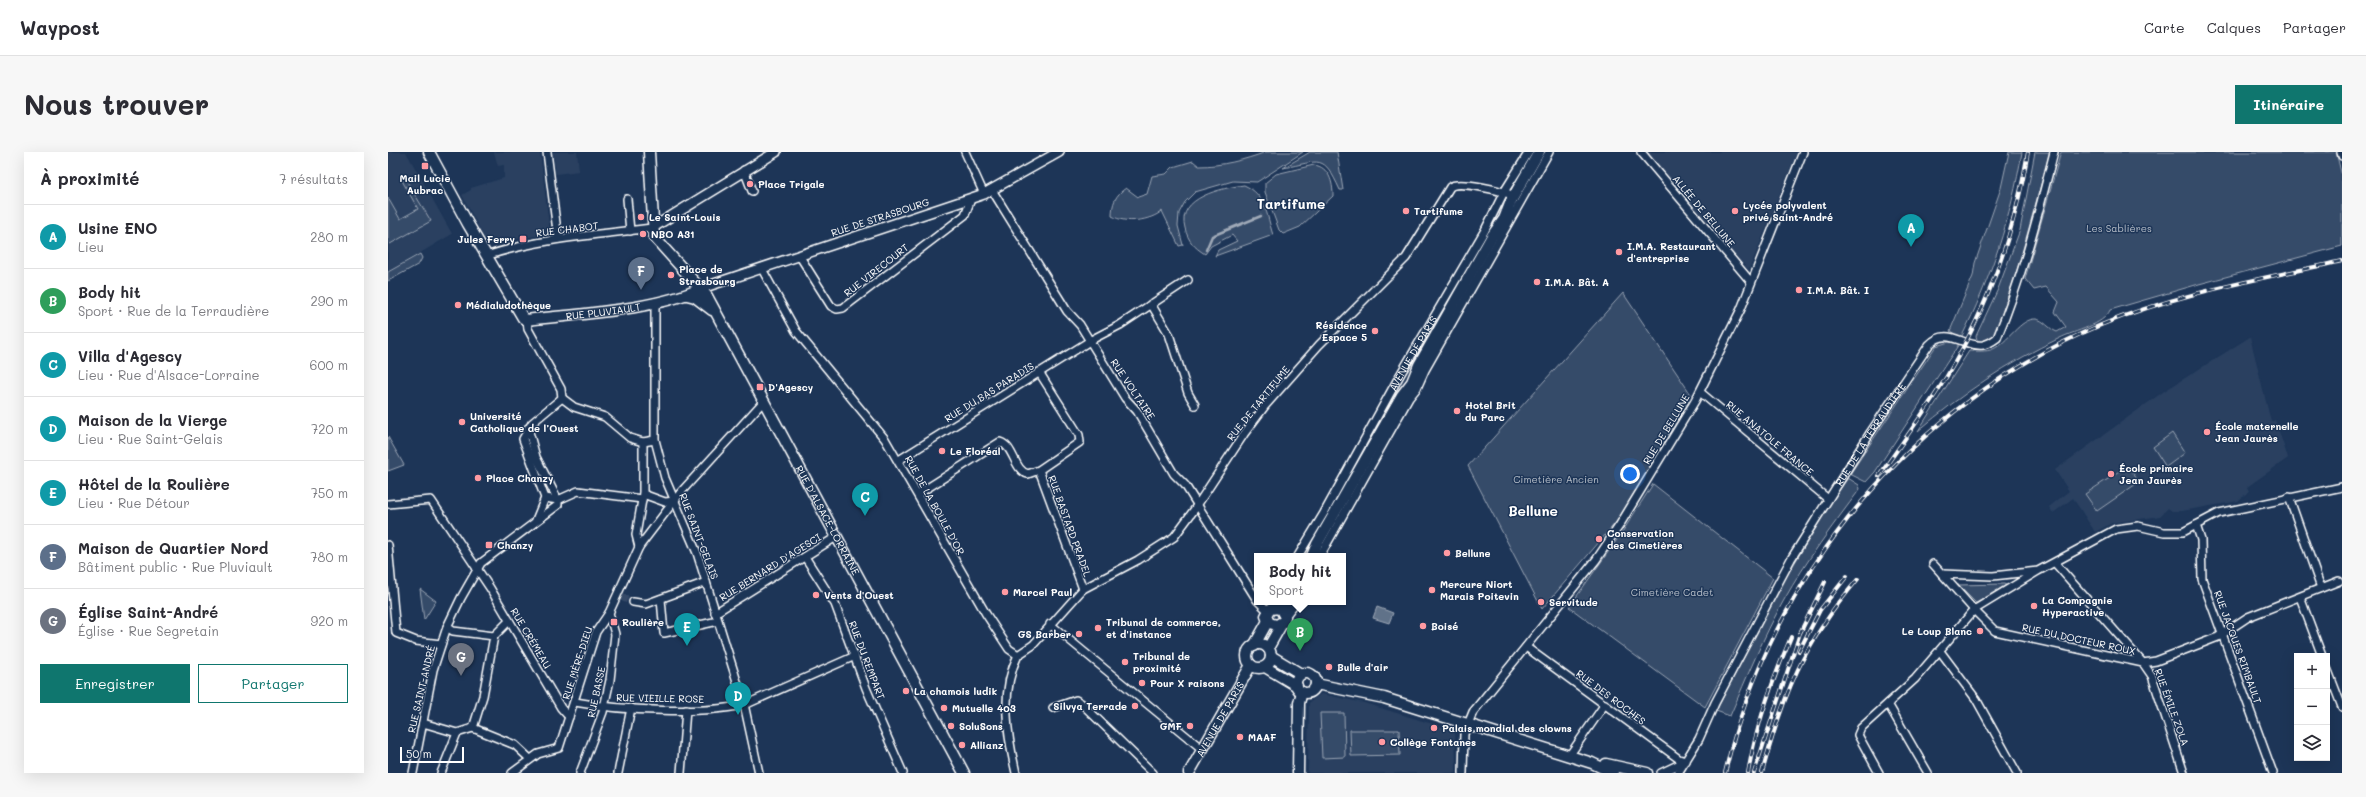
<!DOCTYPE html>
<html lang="fr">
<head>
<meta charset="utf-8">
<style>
	:root { --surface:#fff; --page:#f7f7f7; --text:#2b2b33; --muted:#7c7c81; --line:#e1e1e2; --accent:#0f766e }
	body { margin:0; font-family:Mali,sans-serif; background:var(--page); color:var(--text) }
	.controls { position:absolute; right:12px; bottom:12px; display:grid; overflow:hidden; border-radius:0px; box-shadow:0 4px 16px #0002 }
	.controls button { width:36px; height:36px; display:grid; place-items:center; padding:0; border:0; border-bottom:1px solid var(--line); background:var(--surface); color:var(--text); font:20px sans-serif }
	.scale { position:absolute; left:12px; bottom:10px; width:64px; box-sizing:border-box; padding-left:4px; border:2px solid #fff; border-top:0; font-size:11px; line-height:14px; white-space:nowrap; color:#fff; -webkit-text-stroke:3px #1d3557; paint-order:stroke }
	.you { position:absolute; left:1242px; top:322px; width:14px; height:14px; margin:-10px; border:3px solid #fff; border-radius:50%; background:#1a73e8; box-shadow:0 0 0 6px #1a73e833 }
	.badge { display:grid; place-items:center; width:26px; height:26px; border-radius:50%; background:var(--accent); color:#fff; font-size:13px; font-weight:700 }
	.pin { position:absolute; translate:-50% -33px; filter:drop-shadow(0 1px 2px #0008) }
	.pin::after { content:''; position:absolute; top:21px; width:14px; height:12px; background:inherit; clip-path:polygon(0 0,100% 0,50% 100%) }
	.popup { position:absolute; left:866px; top:401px; width:92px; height:52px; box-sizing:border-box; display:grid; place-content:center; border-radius:0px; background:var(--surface); filter:drop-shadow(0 1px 3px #0005); font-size:13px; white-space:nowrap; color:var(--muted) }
	.popup b { font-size:15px; color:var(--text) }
	.popup::after { content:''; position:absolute; left:50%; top:100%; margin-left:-8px; border:8px solid transparent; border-top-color:var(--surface) }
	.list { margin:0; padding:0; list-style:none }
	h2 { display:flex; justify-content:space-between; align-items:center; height:52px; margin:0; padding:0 16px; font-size:17px }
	h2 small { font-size:13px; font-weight:400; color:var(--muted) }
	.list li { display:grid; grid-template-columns:26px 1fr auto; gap:12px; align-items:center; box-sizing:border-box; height:64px; padding:0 16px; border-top:1px solid var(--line) }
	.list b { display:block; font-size:15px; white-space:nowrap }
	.list p { margin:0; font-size:13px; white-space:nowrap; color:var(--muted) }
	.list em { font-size:13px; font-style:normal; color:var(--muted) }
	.actions { display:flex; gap:8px; padding:12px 16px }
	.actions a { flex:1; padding:9px 0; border:1px solid var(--accent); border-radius:0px; text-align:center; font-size:14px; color:var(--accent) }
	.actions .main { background:var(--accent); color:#fff }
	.icon { flex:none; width:22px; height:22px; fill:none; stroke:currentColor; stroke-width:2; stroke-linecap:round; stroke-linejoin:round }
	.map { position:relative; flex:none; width:1954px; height:621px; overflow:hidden; border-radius:0px }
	header { display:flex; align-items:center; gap:24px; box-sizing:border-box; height:56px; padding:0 20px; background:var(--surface); border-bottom:1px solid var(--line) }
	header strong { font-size:19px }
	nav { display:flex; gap:22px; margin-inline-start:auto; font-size:14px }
	.intro { display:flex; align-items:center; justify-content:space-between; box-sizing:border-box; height:96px; padding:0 24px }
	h1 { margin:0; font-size:28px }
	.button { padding:10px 18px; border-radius:0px; background:var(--accent); color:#fff; font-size:14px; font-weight:700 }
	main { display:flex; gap:24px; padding:0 24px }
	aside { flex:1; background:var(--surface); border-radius:0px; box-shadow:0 4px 16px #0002 }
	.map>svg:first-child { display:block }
	.built { fill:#2a4161 }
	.green { fill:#364b69; stroke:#9aa5b4 }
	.water { fill:#617289; stroke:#a0aab8 }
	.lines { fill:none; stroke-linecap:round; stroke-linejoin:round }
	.stream { stroke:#a0aab8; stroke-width:2.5 }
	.minor-tunnel { stroke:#344968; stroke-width:7; stroke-dasharray:7 3.5; stroke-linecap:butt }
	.minor-casing { stroke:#fff; stroke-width:10 }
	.tertiary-casing { stroke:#fff; stroke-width:12 }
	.secondary-casing { stroke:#fff; stroke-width:13 }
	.minor { stroke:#1d3557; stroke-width:7 }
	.tertiary { stroke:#1d3557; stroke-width:9 }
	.secondary { stroke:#1d3557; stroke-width:10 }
	.rail-casing { stroke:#fff; stroke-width:4 }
	.rail { stroke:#1d3557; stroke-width:2.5; stroke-dasharray:8; stroke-linecap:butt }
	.poi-dot { fill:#ff9aa2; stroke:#1d3557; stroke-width:1.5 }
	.labels { text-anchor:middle; stroke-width:3; stroke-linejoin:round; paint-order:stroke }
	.poi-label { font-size:10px; font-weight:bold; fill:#fff; stroke:#1d3557; text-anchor:start }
	.street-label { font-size:10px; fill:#fff; stroke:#1d3557 }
	.park-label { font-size:10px; fill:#b9c0ca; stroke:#1d3557 }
	.district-label { font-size:14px; font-weight:bold; fill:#fff; stroke:#1d3557 }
</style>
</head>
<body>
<header>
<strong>Waypost</strong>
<nav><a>Carte</a><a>Calques</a><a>Partager</a></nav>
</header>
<div class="intro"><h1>Nous trouver</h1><a class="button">Itinéraire</a></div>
<main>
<aside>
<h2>À proximité<small>7 résultats</small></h2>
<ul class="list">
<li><span class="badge" style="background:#0f9aa8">A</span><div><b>Usine ENO</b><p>Lieu</p></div><em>280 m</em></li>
<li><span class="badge" style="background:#2e9e5b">B</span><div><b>Body hit</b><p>Sport · Rue de la Terraudière</p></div><em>290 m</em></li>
<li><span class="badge" style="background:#0f9aa8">C</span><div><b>Villa d'Agescy</b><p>Lieu · Rue d'Alsace-Lorraine</p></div><em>600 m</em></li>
<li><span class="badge" style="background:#0f9aa8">D</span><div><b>Maison de la Vierge</b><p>Lieu · Rue Saint-Gelais</p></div><em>720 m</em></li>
<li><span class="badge" style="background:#0f9aa8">E</span><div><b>Hôtel de la Roulière</b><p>Lieu · Rue Détour</p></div><em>750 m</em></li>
<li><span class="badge" style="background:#5c6f8a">F</span><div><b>Maison de Quartier Nord</b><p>Bâtiment public · Rue Pluviault</p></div><em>780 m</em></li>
<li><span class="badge" style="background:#6b7280">G</span><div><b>Église Saint-André</b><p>Église · Rue Segretain</p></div><em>920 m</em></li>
</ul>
<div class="actions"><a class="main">Enregistrer</a><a>Partager</a></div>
</aside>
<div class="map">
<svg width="1954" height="621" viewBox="0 0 1954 621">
	<rect width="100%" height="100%" fill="#1d3557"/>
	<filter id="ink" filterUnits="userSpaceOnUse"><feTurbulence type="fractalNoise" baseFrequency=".025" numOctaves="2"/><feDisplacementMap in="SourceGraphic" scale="8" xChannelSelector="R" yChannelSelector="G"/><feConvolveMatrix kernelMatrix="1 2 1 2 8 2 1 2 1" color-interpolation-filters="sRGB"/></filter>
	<g filter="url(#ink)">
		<path class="built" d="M0,0h18l46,82 -64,38z
			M106,0h46l10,82 -63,9 -25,-48 9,-5v-2l33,-10v-13l-6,1z
			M165,0h24l2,19 -23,3z
			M1256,0h153l-48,118 -47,-50z
			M1862,185l21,85 4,-2 13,38 -41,29 2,4 -11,10 -56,10h-10l-4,-3 -8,8 -48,7 -17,9 -22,-34 -20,15 -4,-6 20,-16 -14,-21 108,-78z
			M933,542l43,9 91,28 1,42h-148l1,-70z"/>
		<path class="green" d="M878,0h37l-46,30 -24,-1 -38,11 -10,10 -6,11 -1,13 5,19 -4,1 -17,-35c-12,10 -36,13 -50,5 0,-12 3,-21 14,-28l12,9 9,-3 5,-18 14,-2 7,-7 20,-6 6,5c22,0 46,-6 67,-14z
			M922,0h27l6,38h-3c-17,-37 -19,-29 -57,-22z
			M1621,0h13c-11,66 -31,126 -61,186l-11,-7 23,-55 2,-13 26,-75z
			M1647,0h15l-32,115 -23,67 -7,6 -10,3 -2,-7 22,-47 22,-59z
			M1673,0h275l6,24v70l-143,38 -89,26c-6,15 -36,21 -50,28 -52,24 -98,56 -142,93l51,-80c7,0 18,1 24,-2 15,-6 27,-31 43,-30 8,1 13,10 21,13l9,-5 -11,-15 4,-10 -13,-15 -12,3 -9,-11z
			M926,13c15,2 19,17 19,31l-33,31 -17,7 -4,-4 -14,-38v-9l11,-9z
			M15,23l28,46 -41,23 -2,-4v-42l12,21 18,-10 -18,-32z
			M856,33c22,10 22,28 29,50l-58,21 3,-6 19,-9 -5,-6 -21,11 -6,8c-11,-7 -17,-13 -20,-26 -9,-31 38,-40 59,-43z
			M32,102l2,4 -3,6 -31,17v-9z
			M1235,141l69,103 -75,125 -75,88 -74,-143z
			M1561,190l10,2 -84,128 -9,10 -16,-8 86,-128z
			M1784,281l13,20 -19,14 -13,-20z
			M0,285l16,28 -16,6z
			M1740,314l11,16 -42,29 -12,-17z
			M1460,326l11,7 1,4c-27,36 -54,72 -76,111 -21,37 -37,77 -54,116l-14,-5 66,-127 49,-82z
			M1265,332l120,94 -68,129 -136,-100 52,-73z
			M1570,433l46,-1 2,1 -30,18z
			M32,437l16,12 -12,19z
			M932,561h24l1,44 -23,1z
			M962,578h49l1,25 -49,1z"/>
		<path class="water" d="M989,455l16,6 -4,10 -16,-5z"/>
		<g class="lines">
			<path class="stream" d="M818,98l6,-14 49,-20"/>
			<path class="minor-tunnel" d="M233,445l12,5"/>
			<g class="minor-casing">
				<g id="minor">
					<path d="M159,0l11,87"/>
					<path d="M577,0l19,42"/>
					<path d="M1253,0l110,130"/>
					<path d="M1953,0l1,4"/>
					<path d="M356,18l8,21"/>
					<path d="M604,38l75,121 13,14 45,73 12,13 37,63 11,11 72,115"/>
					<path d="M239,47l3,32"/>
					<path d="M411,103l32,51 6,3 6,-1 122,-93 6,-16"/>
					<path d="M98,104c54,-18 110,-21 166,-28"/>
					<path d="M374,117l34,62 89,108 101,175 23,35 9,6"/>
					<path d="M267,150v138l10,38 32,75 47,151 15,69"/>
					<path d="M763,152l18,30 19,59 7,12"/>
					<path d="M139,168l1,9 33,60 1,9"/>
					<path d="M1312,240l128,107"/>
					<path d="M174,246l12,9 31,10 25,21 13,4 12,-2"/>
					<path d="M511,308l194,-121 27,-14 68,-45"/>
					<path d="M651,318l44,119"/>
					<path d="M255,342v-52"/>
					<path d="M530,342l82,-52c14,4 14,29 28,32l11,-4 41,-28 -1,-7 -40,-63"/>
					<path d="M1901,345l32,91"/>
					<path d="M157,346l13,2 20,-9 64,8"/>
					<path d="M0,352l43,-4 59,88 71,120 8,9"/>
					<path d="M148,368l9,-22 -22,-59 9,-16 30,-25"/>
					<path d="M1808,373l5,15 1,39 71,194"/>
					<path d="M0,393l8,88 20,8 25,3"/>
					<path d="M251,395l-3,-12 7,-41 22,8 10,-1"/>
					<path id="s1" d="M910,404l26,-43 76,-138 85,-145 19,-38 25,-40"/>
					<path d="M932,404l89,-158 8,-10 8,-18 124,-218"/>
					<path d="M417,405l30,47 31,84 37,85"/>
					<path d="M1667,411l88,100 9,13 32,97"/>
					<path d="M1545,412l9,10"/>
					<path d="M1650,419l-45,5 -51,-2 32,36 64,-39 78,-42 22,-3 26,6h19l36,-19 123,-26"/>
					<path d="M1912,445l22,59"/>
					<path d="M273,447l3,34 54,-12"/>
					<path d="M245,450l13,2 60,-22"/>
					<path d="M871,450l9,9"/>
					<path d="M327,461l121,-76"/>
					<path d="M898,463l10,-13"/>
					<path d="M662,472l152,125"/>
					<path d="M59,475l6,4 41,5 -11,60 -10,32"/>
					<path d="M106,484l15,-15"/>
					<path d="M1138,495l153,112 7,2"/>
					<path d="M1552,499l36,48 41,74"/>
					<path d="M630,503l15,-10 50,-56 55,-29 36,-23 20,-27 50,-76 21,-28 54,-61 87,-87 44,-71c8,-7 54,4 64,9"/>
					<path d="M1939,516l15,39"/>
					<path d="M187,550c43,8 133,14 174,1l106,-47"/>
					<path d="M1500,552l40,69"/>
					<path d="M665,556l23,-8 5,3 72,70"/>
					<path d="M35,571l34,10 16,-5 42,17 15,14"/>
					<path d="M1181,604l36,-52"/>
					<path d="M25,621l20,-103 14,-43 14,-29 20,-35 77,-58v-5l-22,-43 -8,-29"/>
					<path d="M53,621l16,-40"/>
					<path d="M124,621l26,-19 21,-6 37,-116 13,-19 30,-66 42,-55 82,-90"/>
					<path d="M192,621l23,-61 7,-32 5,-46 -6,-21"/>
					<path d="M230,621l13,-65"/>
					<path d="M293,621l5,-63"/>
					<path d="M628,621c-9,-39 -16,-81 2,-118"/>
					<path d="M1075,621l1,-39 9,-22 123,-152 23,-34 76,-125 46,-92 62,-157"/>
					<path d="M1273,621l23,-11"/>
					<path id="s2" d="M1290,621l21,-34 16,-36 76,-144 79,-126 59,-88c19,-20 34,3 54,0 5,-1 10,-4 14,-7 25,-60 41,-123 57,-186"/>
					<path d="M1491,621l-21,-38 3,-7 54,-49 59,-69 21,21 148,32 13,-2 62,-24 30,-20 91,-36"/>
				</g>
			</g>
			<g class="tertiary-casing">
				<path id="tertiary" d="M264,76l124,-76
					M314,136l282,-94 75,-42"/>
			</g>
			<g class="secondary-casing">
				<g id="secondary">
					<path id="s3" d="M41,0l39,72 55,94 4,2c51,-6 129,-10 175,-32"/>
					<path id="s4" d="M261,0l5,85 53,59 257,477"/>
					<path d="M299,143l8,2 17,13"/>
					<path d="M924,404l5,-12 85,-149 10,-13 7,-17 73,-129 12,-17 7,-18 28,-49"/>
					<path d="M896,462l6,-12"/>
					<circle cx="871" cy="504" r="12"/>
					<path d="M866,494l14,-25"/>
					<path d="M880,496l16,-28 1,-3 -5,-9 -10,1 -4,7 3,7 8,2 5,-3"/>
					<path d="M883,504l30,18"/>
					<path d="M877,515l32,19"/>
					<circle cx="918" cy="531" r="10"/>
					<path d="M928,532l68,14 208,65 21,10"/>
					<path d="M1218,612l41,9"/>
					<path id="s5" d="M801,621l62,-108"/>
					<path d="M910,621l1,-70 3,-11"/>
				</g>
			</g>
			<use href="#minor" class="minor"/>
			<use href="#tertiary" class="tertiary"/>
			<use href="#secondary" class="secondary"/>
			<g class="rail-casing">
				<path id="rail" d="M1491,324c23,-33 47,-66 68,-100 41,-69 68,-145 81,-224
					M1411,499l21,-41 27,-34
					M1337,621c46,-198 188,-370 376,-448 77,-32 160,-46 241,-64
					M1360,621c8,-48 24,-92 43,-136
					M1366,621l46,-140 25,-51
					M1374,621c22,-81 41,-129 96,-194"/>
			</g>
			<use href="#rail" class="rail"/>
		</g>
	</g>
	<g class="poi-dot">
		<rect x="33" y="10" width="8" height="8" rx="2"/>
		<circle cx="362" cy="32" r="4"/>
		<circle cx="1018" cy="59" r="4"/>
		<circle cx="1347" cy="59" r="4"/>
		<circle cx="253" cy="65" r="4"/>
		<circle cx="255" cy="82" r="4"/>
		<rect x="131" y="83" width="8" height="8" rx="2"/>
		<circle cx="1231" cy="100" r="4"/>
		<circle cx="283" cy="123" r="4"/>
		<circle cx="1149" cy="130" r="4"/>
		<circle cx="1411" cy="138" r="4"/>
		<circle cx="70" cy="153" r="4"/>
		<circle cx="987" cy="179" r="4"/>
		<rect x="368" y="231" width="8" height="8" rx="2"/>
		<circle cx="1069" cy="259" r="4"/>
		<circle cx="74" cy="270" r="4"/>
		<circle cx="1819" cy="280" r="4"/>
		<circle cx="554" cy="299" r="4"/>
		<circle cx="1723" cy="322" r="4"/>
		<circle cx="90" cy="326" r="4"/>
		<circle cx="1211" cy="387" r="4"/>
		<rect x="97" y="389" width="8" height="8" rx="2"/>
		<circle cx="1059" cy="401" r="4"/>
		<circle cx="1044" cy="438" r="4"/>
		<circle cx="617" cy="440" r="4"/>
		<circle cx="428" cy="443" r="4"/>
		<circle cx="1153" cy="450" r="4"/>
		<circle cx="1646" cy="454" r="4"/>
		<rect x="222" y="466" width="8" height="8" rx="2"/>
		<circle cx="1035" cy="474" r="4"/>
		<circle cx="710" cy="476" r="4"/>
		<circle cx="1592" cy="479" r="4"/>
		<circle cx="691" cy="482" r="4"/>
		<circle cx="737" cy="510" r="4"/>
		<circle cx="941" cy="515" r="4"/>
		<circle cx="754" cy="531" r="4"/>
		<circle cx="518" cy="539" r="4"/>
		<circle cx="747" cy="554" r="4"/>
		<circle cx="556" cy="556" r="4"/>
		<circle cx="563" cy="574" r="4"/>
		<circle cx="802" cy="574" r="4"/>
		<circle cx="1046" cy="576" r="4"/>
		<circle cx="852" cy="585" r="4"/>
		<circle cx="994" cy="590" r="4"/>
		<circle cx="574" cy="593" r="4"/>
	</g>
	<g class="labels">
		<g class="poi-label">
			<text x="37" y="30" text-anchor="middle">Mail Lucie<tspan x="37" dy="12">Aubrac</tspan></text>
			<text x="370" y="36">Place Trigale</text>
			<text x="1355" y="57">Lycée polyvalent<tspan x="1355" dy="12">privé Saint-André</tspan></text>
			<text x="1026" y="63">Tartifume</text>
			<text x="261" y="69">Le Saint-Louis</text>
			<text x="263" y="86">NBO A31</text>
			<text x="127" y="91" text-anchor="end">Jules Ferry</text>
			<text x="1239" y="98">I.M.A. Restaurant<tspan x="1239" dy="12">d'entreprise</tspan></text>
			<text x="291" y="121">Place de<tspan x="291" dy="12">Strasbourg</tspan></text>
			<text x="1157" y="134">I.M.A. Bât. A</text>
			<text x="1419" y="142">I.M.A. Bât. I</text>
			<text x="78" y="157">Médialudothèque</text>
			<text x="979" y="177" text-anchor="end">Résidence<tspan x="979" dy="12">Espace 5</tspan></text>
			<text x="380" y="239">D'Agescy</text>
			<text x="1077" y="257">Hotel Brit<tspan x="1077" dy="12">du Parc</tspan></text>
			<text x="82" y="268">Université<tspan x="82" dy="12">Catholique de l’Ouest</tspan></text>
			<text x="1827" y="278">École maternelle<tspan x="1827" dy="12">Jean Jaurès</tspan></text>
			<text x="562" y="303">Le Floréal</text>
			<text x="1731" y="320">École primaire<tspan x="1731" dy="12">Jean Jaurès</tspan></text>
			<text x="98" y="330">Place Chanzy</text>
			<text x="1219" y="385">Conservation<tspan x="1219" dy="12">des Cimetières</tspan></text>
			<text x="109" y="397">Chanzy</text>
			<text x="1067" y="405">Bellune</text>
			<text x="1052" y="436">Mercure Niort<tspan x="1052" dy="12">Marais Poitevin</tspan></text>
			<text x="625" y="444">Marcel Paul</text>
			<text x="436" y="447">Vents d'Ouest</text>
			<text x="1654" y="452">La Compagnie<tspan x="1654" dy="12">Hyperactive</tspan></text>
			<text x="1161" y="454">Servitude</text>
			<text x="234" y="474">Roulière</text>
			<text x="718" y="474">Tribunal de commerce,<tspan x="718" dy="12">et d'instance</tspan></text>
			<text x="1043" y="478">Boisé</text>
			<text x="1584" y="483" text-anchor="end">Le Loup Blanc</text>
			<text x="683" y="486" text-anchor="end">GS Barber</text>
			<text x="745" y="508">Tribunal de<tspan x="745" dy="12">proximité</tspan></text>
			<text x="949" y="519">Bulle d'air</text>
			<text x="762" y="535">Pour X raisons</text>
			<text x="526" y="543">La chamois ludik</text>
			<text x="739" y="558" text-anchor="end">Silvya Terrade</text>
			<text x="564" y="560">Mutuelle 403</text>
			<text x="571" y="578">SoluSons</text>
			<text x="794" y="578" text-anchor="end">GMF</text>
			<text x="1054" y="580">Palais mondial des clowns</text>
			<text x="860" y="589">MAAF</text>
			<text x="1002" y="594">Collège Fontanes</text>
			<text x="582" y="597">Allianz</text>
		</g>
		<g class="street-label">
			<text transform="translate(1316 59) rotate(50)" y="4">ALLÉE DE BELLUNE</text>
			<text transform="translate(492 65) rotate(-18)" y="4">RUE DE STRASBOURG</text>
			<text transform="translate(179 77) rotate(-7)" y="4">RUE CHABOT</text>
			<text transform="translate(488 118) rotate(-38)" y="4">RUE VIRECOURT</text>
			<text dy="4" stroke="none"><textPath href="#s3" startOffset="272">RUE PLUVIAULT</textPath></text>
			<text dy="4" stroke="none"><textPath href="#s1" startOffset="233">AVENUE DE PARIS</textPath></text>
			<text transform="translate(745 237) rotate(56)" y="4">RUE VOLTAIRE</text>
			<text transform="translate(601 240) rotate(-32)" y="4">RUE DU BAS PARADIS</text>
			<text transform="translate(870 251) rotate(-51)" y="4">RUE DE TARTIFUME</text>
			<text transform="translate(1278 277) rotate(-59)" y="4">RUE DE BELLUNE</text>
			<text dy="4" stroke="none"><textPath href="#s2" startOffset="390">RUE DE LA TERRAUDIÈRE</textPath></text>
			<text transform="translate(1382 286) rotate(40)" y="4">RUE ANATOLE FRANCE</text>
			<text transform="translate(547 353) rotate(61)" y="4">RUE DE LA BOULE D'OR</text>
			<text dy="4" stroke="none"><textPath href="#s4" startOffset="419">RUE D'ALSACE-LORRAINE</textPath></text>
			<text transform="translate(682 374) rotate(70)" y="4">RUE BASTARD PRADEL</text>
			<text transform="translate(311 384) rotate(69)" y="4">RUE SAINT-GELAIS</text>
			<text transform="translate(382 415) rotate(-32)" y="4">RUE BERNARD D'AGESCI</text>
			<text transform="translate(143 486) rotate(59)" y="4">RUE CRÉMEAU</text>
			<text transform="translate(1691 487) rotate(12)" y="4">RUE DU DOCTEUR ROUX</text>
			<text transform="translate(1850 495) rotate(70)" y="4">RUE JACQUES RIMBAULT</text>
			<text transform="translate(479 508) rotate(69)" y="4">RUE DU REMPART</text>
			<text transform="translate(189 511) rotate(-72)" y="4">RUE MÈRE-DIEU</text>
			<text transform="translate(33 537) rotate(-77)" y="4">RUE SAINT-ANDRÉ</text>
			<text transform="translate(208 540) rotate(-78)" y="4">RUE BASSE</text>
			<text transform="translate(1223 545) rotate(37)" y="4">RUE DES ROCHES</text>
			<text transform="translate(272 546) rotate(1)" y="4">RUE VIEILLE ROSE</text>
			<text transform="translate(1784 555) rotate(70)" y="4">RUE ÉMILE ZOLA</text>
			<text dy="4" stroke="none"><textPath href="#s5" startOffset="62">AVENUE DE PARIS</textPath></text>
		</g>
		<g class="park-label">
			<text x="1731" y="80">Les Sablières</text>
			<text x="1168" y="331">Cimetière Ancien</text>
			<text x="1284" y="444">Cimetière Cadet</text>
		</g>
		<g class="district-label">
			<text x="903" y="57">Tartifume</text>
			<text x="1145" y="364">Bellune</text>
		</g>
	</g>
</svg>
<div class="controls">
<button>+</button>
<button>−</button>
<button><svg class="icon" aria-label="layers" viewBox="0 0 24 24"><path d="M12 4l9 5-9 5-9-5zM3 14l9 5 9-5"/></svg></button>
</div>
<div class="scale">50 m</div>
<div class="you"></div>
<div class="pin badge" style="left:1523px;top:95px;background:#0f9aa8">A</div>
<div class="pin badge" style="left:912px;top:499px;background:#2e9e5b">B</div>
<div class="popup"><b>Body hit</b>Sport</div>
<div class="pin badge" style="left:477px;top:364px;background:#0f9aa8">C</div>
<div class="pin badge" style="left:350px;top:563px;background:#0f9aa8">D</div>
<div class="pin badge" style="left:299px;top:494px;background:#0f9aa8">E</div>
<div class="pin badge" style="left:253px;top:138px;background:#5c6f8a">F</div>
<div class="pin badge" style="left:73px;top:524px;background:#6b7280">G</div>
</div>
</main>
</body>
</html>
